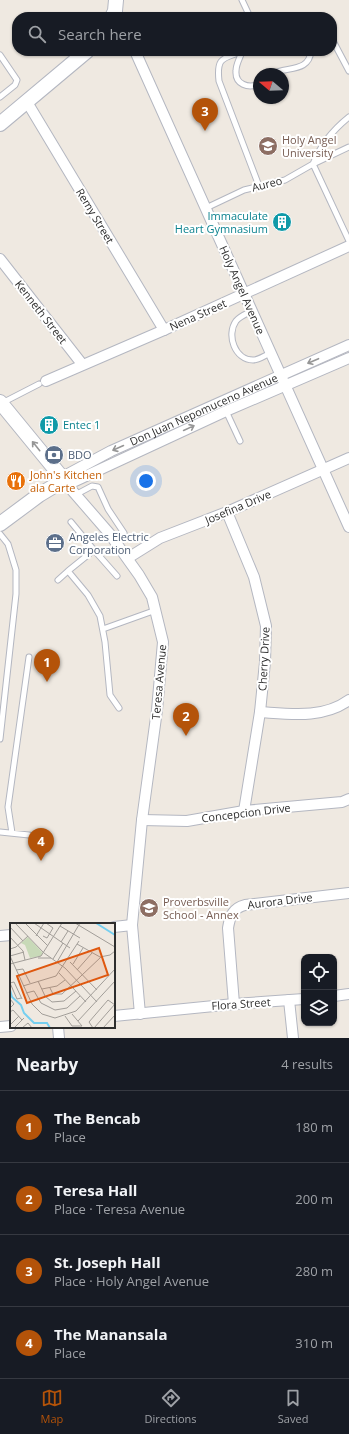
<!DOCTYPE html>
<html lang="en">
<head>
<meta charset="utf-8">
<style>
	:root { --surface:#171b24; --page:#20242c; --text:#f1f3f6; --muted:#9ea1a6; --line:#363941; --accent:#b45309 }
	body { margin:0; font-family:"Open Sans",sans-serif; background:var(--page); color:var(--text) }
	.controls { position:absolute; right:12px; bottom:12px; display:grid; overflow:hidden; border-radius:8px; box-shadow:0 1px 3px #0004 }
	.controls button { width:36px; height:36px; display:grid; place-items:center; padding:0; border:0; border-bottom:1px solid var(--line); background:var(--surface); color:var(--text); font:20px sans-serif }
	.compass { position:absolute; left:253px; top:68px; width:36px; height:36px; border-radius:50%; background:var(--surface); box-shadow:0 1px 3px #0004; rotate:289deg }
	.you { position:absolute; left:146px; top:481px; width:14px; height:14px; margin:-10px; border:3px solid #fff; border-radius:50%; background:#1a73e8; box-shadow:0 0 0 6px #1a73e833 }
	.badge { display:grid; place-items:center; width:26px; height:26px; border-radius:50%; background:var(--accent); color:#fff; font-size:13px; font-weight:700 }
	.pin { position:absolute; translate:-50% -33px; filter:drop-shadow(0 1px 2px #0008) }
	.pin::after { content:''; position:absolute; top:21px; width:14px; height:12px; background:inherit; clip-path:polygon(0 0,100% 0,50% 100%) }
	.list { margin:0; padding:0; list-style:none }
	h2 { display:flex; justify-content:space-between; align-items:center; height:52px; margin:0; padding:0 16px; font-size:17px }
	h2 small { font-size:13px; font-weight:400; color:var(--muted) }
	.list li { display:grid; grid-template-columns:26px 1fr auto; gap:12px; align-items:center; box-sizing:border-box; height:72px; padding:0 16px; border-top:1px solid var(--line) }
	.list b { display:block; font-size:15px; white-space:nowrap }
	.list p { margin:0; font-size:13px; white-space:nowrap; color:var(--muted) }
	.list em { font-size:13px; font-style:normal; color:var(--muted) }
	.icon { flex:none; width:22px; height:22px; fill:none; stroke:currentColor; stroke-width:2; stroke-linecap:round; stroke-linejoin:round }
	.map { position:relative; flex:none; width:349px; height:1038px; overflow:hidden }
	.search { position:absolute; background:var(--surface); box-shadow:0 1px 3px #0004; left:12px; right:12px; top:12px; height:44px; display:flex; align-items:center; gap:10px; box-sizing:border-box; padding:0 14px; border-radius:16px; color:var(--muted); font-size:15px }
	.sheet { height:340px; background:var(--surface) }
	nav { display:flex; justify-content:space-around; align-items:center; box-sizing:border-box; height:56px; border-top:1px solid var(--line); background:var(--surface); font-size:11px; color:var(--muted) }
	nav a { display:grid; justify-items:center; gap:2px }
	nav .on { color:var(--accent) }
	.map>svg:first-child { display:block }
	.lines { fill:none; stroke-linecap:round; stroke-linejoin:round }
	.lane-casing { stroke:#b4b7c1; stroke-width:7 }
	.street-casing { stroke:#b4b7c1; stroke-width:12 }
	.secondary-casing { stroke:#b4b7c1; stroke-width:16 }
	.lane { stroke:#fff; stroke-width:5 }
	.street { stroke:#fff; stroke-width:10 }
	.secondary { stroke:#fff; stroke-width:14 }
	.oneway { stroke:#969696 }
	.labels { text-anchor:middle; stroke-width:4; stroke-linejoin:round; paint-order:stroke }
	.education-label { font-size:11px; fill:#785e54; stroke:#fff; text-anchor:start }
	.street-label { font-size:11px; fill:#2e2e2e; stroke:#fff }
	.culture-label { font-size:11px; fill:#0d838f; stroke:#fff; text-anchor:end }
	.service-label { font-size:11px; fill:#4e5e75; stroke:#fff; text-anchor:start }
	.food-label { font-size:11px; fill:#c56008; stroke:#fff; text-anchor:start }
	.inset-river { fill:none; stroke:#75cff0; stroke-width:2 }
	.inset-road { fill:none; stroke:#a29e99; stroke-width:1 }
	.view { fill:#df570e; fill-opacity:0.15; stroke:#df570e; stroke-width:2 }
	.inset-edge { fill:none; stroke:#2e2e2e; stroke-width:2 }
</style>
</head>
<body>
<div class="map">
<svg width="349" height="1038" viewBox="0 0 349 1038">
	<rect width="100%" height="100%" fill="#efe9e1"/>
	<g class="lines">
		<g class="lane-casing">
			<path id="lane" d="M242,0l8,17
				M332,39l17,32
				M243,51c-18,8 -27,4 -24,30l40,105
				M242,52c-2,6 -6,12 -6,19 -1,13 12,18 23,13
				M0,55l17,25 -2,5 -15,12
				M272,74c14,-8 37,-1 39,-23
				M349,117c-15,12 -29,29 -36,47l36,77
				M206,208l38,-18 41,-10 28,-16 36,-17
				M252,311c-6,3 -12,5 -16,10 -10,14 -1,39 17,39 6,0 12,-5 18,-7
				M2,403l37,-19
				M226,411l14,30
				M77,494l15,-8 6,1 10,22 16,24
				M71,522l23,28 -26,21 20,24 12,21 5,26 5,53 9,13
				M0,534l8,10 8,26v24l-16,145
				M94,550l23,26
				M58,580l10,-9
				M103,629l53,-19
				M0,832l29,3
				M12,833l-4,-26 21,-150"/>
		</g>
		<g class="street-casing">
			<g id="street">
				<path d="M135,51l214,476"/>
				<path d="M27,102l137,228"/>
				<path d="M0,259l82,105"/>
				<path d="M46,381l118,-51 185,-84"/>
				<path d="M63,480l46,53 30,42 13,22 11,45 -6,68 -15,110 -10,105 8,89"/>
				<path id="s1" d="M63,480l5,-6 43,-23 238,-106"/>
				<path d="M63,480l10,2 153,-71 123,-53"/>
				<path d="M227,512l27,65 12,49 -1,36 -5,50 -16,99"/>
				<path d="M128,558l32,-20 67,-26 122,-54"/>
				<path d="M260,712c30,2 63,7 89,-12"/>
				<path d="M142,820l45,1 57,-10 98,-9 7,-3"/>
				<path d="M114,927l18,-2"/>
				<path d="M0,936l11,-1"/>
				<path d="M334,996l15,-2"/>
				<path d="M289,1000l4,38"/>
				<path d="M234,1004l-6,-76c2,-12 5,-20 17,-23l104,-12"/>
				<path d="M114,1016l120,-12 70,-5"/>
				<path d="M0,1027l11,-1"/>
				<path d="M58,1027l1,11"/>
			</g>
		</g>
		<g class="secondary-casing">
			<path id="secondary" d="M112,17l3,-6 1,-11
				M0,124l87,-73
				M0,402l64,78 -25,15 -39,29"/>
		</g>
		<use href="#lane" class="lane"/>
		<use href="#street" class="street"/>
		<use href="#secondary" class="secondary"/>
	</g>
	<defs><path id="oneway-shaft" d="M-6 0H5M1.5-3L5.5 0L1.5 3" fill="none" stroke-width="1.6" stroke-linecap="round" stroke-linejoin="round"/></defs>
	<g class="oneway">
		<use href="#oneway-shaft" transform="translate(313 361) rotate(157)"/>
		<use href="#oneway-shaft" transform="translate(189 428) rotate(-25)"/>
		<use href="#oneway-shaft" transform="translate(36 446) rotate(-129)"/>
		<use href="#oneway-shaft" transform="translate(118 448) rotate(156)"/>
	</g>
	<defs>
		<g id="university-disc" transform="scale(1)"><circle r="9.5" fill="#8d6e63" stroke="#fff"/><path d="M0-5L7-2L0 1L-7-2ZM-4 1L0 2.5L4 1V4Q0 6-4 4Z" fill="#fff"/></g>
		<g id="building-disc" transform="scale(1)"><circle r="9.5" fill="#0f9aa8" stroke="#fff"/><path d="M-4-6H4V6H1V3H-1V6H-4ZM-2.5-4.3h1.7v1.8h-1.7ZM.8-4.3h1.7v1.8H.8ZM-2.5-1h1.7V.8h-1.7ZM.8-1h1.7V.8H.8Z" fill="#fff"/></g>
		<g id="bank-disc" transform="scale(1)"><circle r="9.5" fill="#5c6f8a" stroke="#fff"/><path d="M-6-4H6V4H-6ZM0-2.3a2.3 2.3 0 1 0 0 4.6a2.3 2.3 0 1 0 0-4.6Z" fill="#fff"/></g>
		<g id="restaurant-disc" transform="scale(1)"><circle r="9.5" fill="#e8710a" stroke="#fff"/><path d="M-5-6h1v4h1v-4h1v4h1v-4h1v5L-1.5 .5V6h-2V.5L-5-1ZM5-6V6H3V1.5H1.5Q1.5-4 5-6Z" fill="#fff"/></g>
		<g id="office-disc" transform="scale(1)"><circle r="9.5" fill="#5c6f8a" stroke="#fff"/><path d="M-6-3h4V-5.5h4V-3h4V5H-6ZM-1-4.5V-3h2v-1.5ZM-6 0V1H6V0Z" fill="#fff"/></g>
		<g id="school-disc" transform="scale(1)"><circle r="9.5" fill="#8d6e63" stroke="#fff"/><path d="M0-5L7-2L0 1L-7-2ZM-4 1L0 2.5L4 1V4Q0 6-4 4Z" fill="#fff"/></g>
	</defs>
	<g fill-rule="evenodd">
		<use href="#university-disc" x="268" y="146"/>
		<use href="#building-disc" x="282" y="222"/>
		<use href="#building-disc" x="49" y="425"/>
		<use href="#bank-disc" x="54" y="455"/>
		<use href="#restaurant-disc" x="16" y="481"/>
		<use href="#office-disc" x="55" y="543"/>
		<use href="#school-disc" x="149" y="908"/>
	</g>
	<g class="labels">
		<g class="education-label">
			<text x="282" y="144">Holy Angel<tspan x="282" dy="13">University</tspan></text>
			<text x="163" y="906">Proverbsville<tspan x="163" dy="13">School - Annex</tspan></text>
		</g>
		<g class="street-label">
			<text transform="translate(267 184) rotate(-14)" y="4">Aureo</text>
			<text transform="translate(95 216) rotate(59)" y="4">Remy Street</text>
			<text transform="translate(242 290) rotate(66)" y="4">Holy Angel Avenue</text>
			<text transform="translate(41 312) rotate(52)" y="4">Kenneth Street</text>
			<text transform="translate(198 315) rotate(-24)" y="4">Nena Street</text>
			<text dy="4" stroke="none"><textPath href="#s1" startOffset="158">Don Juan Nepomuceno Avenue</textPath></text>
			<text transform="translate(238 507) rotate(-23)" y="4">Josefina Drive</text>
			<text transform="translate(264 659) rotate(-87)" y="4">Cherry Drive</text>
			<text transform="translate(159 682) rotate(-85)" y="4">Teresa Avenue</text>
			<text transform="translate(246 813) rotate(-7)" y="4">Concepcion Drive</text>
			<text transform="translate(280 901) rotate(-7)" y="4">Aurora Drive</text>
			<text transform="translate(241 1004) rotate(-4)" y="4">Flora Street</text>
		</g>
		<g class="culture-label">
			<text x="268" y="220">Immaculate<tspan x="268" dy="13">Heart Gymnasium</tspan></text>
			<text x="63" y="429" text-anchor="start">Entec 1</text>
		</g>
		<g class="service-label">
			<text x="68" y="459">BDO</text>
			<text x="69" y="541">Angeles Electric<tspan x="69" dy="13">Corporation</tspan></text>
		</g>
		<g class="food-label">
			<text x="30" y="479">John's Kitchen<tspan x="30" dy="13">ala Carte</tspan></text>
		</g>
	</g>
	<g transform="translate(10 923)">
		<rect width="105" height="105" fill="#efe9e1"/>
		<path d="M18,14l15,16 -2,3 -11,2 -5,-13 -4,-2z" fill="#c8d9b8"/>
		<path class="inset-river" d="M86,0l19,12M0,67l2,7 9,8 3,8 10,10h13l3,5"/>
		<path class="inset-road" d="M5,0l29,30 21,15 32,34M15,0l23,23M24,0l36,25M65,0l40,24M50,3l20,12M0,4l13,14M26,13l8,-13M33,13l4,2 6,-10 -7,-5M0,14l13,14 2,9M51,19l7,-11M67,21l23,13 10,-2 5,-4M0,26l6,-2 12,-11M0,33l22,48 10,10 13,4 21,-7 39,-42M0,33l14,-4M28,35h13M43,36l10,-16M47,39l23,-39M60,39l27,28M0,41l31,-8 21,-33M63,41l10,-16M6,47l7,-1 7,14M67,47l15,-17M49,50l27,29M28,58l7,15 7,6 12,-1 12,-10M0,60l4,-1 8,17M0,60l7,16 4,-1M13,63l33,-10 23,-35M40,65l3,6h9l39,-37M32,66l15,-3 8,-6M16,70l8,-2 7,12 14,7 12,-2 13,-12M0,76l4,5 -4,4M0,89l3,-2 9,10M62,91l10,12M55,93l7,10h10M68,98l37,-40M0,102l9,-9M4,105l10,-10M12,105l6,-5 4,5M83,105l-4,-6 19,-22 7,5M84,105l21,-24M93,105l12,-13"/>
		<path class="view" d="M89,25l9,27 -81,28 -10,-27z"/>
		<rect width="105" height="105" class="inset-edge"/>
	</g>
</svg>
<div class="controls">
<button><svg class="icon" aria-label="locate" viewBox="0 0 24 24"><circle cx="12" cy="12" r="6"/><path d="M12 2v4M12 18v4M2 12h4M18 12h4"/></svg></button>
<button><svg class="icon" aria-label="layers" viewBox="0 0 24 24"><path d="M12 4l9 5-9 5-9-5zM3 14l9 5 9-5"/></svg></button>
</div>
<svg class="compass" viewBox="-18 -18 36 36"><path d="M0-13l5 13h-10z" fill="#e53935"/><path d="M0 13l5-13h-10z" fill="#9ea1a6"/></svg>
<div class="you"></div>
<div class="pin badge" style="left:47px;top:682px">1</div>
<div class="pin badge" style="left:186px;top:736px">2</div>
<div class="pin badge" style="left:205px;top:131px">3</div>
<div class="pin badge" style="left:41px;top:861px">4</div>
<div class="search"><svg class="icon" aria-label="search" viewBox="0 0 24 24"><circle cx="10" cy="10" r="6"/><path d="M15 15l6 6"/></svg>Search here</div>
</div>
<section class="sheet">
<h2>Nearby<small>4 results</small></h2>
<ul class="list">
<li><span class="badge">1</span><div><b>The Bencab</b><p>Place</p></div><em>180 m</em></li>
<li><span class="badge">2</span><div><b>Teresa Hall</b><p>Place · Teresa Avenue</p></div><em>200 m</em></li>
<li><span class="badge">3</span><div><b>St. Joseph Hall</b><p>Place · Holy Angel Avenue</p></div><em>280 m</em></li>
<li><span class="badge">4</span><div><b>The Manansala</b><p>Place</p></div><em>310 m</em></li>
</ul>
</section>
<nav>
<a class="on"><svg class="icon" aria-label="map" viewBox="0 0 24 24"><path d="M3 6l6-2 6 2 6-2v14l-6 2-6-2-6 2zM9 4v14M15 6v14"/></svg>Map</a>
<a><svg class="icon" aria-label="directions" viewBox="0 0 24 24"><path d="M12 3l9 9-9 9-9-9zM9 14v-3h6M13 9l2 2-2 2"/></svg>Directions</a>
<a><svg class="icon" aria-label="saved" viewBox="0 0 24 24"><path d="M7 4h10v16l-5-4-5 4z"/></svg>Saved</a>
</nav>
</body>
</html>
